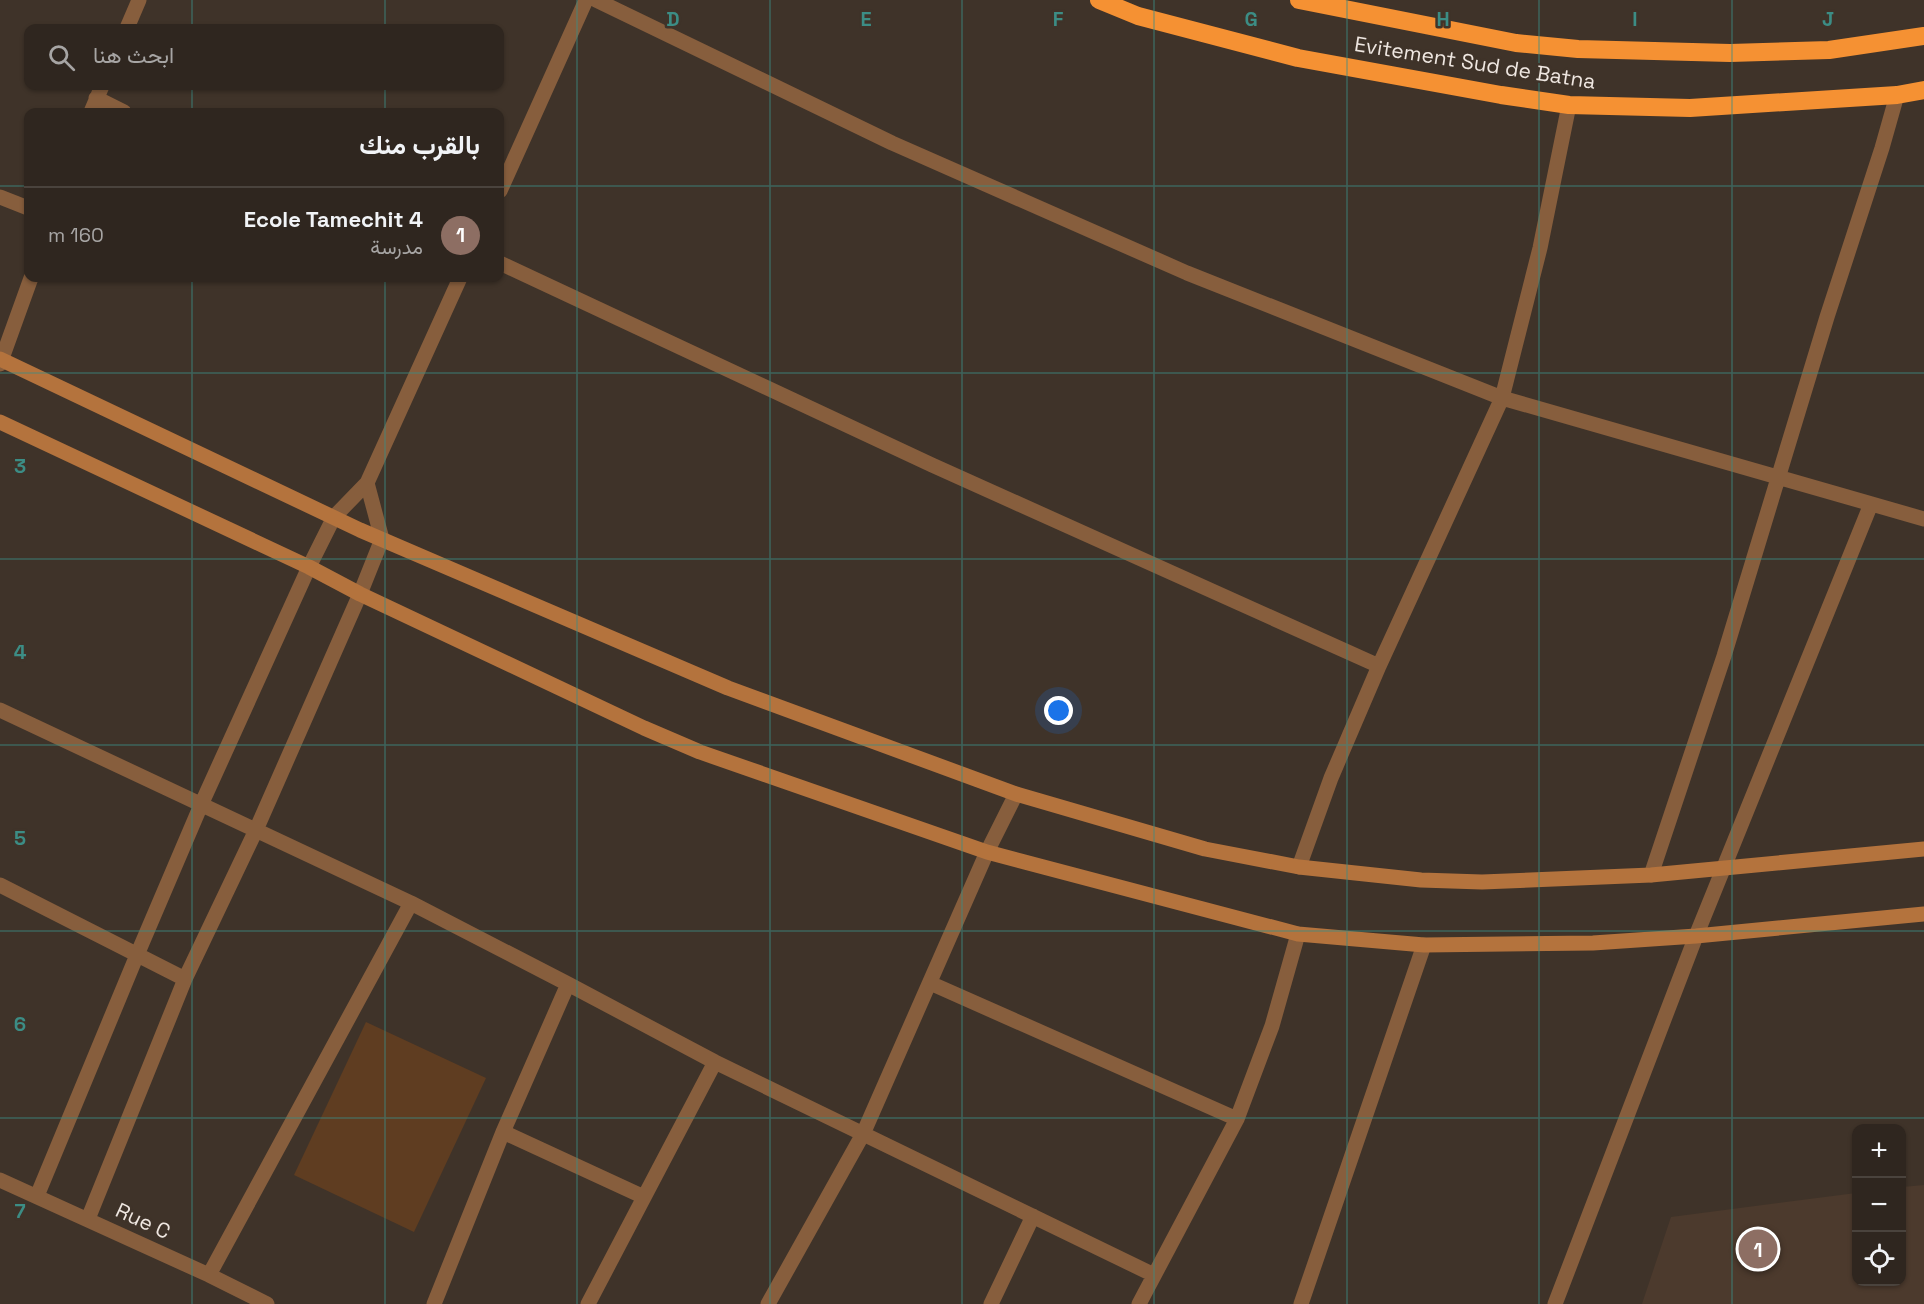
<!DOCTYPE html>
<html lang="ar">
<head>
<meta charset="utf-8">
<style>
	:root { --surface:#2f261f; --page:#372e28; --text:#f1f3f6; --muted:#a7a5a4; --line:#4a433d; --accent:#ea580c }
	body { margin:0; font-family:"Space Grotesk",Vazirmatn,sans-serif; background:var(--page); color:var(--text); direction:rtl }
	.controls { position:absolute; right:18px; bottom:18px; display:grid; overflow:hidden; border-radius:12px; box-shadow:0 2px 4px #0004 }
	.controls button { width:54px; height:54px; display:grid; place-items:center; padding:0; border:0; border-bottom:2px solid var(--line); background:var(--surface); color:var(--text); font:30px sans-serif }
	.you { position:absolute; left:1059px; top:711px; width:21px; height:21px; margin:-15px; border:4px solid #fff; border-radius:50%; background:#1a73e8; box-shadow:0 0 0 9px #1a73e833 }
	.badge { display:grid; place-items:center; width:39px; height:39px; border-radius:50%; background:var(--accent); color:#fff; font-size:20px; font-weight:700 }
	.pin { position:absolute; translate:-50% -50%; border:3px solid #fff; box-shadow:0 2px 6px #0006 }
	.list { margin:0; padding:0; list-style:none }
	h2 { display:flex; justify-content:space-between; align-items:center; height:78px; margin:0; padding:0 24px; font-size:26px }
	h2 small { font-size:20px; font-weight:400; color:var(--muted) }
	.list li { display:grid; grid-template-columns:39px 1fr auto; gap:18px; align-items:center; box-sizing:border-box; height:96px; padding:0 24px; border-top:2px solid var(--line) }
	.list b { display:block; font-size:22px; white-space:nowrap }
	.list p { margin:0; font-size:20px; white-space:nowrap; color:var(--muted) }
	.list em { font-size:20px; font-style:normal; color:var(--muted) }
	.icon { flex:none; width:33px; height:33px; fill:none; stroke:currentColor; stroke-width:2; stroke-linecap:round; stroke-linejoin:round }
	.map { position:relative; flex:none; width:1924px; height:1304px; overflow:hidden; direction:ltr }
	.search { position:absolute; background:var(--surface); box-shadow:0 2px 4px #0004; left:24px; top:24px; width:480px; height:66px; display:flex; align-items:center; gap:15px; box-sizing:border-box; padding:0 21px; border-radius:12px; color:var(--muted); font-size:22px }
	.panel { position:absolute; background:var(--surface); box-shadow:0 2px 4px #0004; left:24px; top:108px; width:480px; height:174px; border-radius:12px; direction:rtl }
	.map>svg:first-child { display:block }
	.built { fill:#4c3a2d }
	.green { fill:#5f3d21 }
	.lines { fill:none; stroke-linecap:round; stroke-linejoin:round }
	.street { stroke:#875e3d; stroke-width:15 }
	.secondary { stroke:#b4733d; stroke-width:15 }
	.highway { stroke:#f59133; stroke-width:18 }
	.grid { fill:none; stroke:#3c8d85; stroke-width:1.5; stroke-opacity:0.55 }
	.labels { text-anchor:middle; stroke-width:5; stroke-linejoin:round; paint-order:stroke }
	.street-label { font-size:21px; fill:#efe7e1; stroke:#3f3329 }
	.grid-label { font-size:20px; text-anchor:middle; font-weight:bold; fill:#3c8d85; stroke:#3f3329; stroke-width:5; stroke-linejoin:round; paint-order:stroke }
</style>
</head>
<body>
<div class="map">
<svg width="1924" height="1304" viewBox="0 0 1924 1304">
	<rect width="100%" height="100%" fill="#3f3329"/>
	<path class="built" d="M1924,1185v119h-282l29,-87 185,-24v89h46v-95z"/>
	<path class="green" d="M366,1022l120,56 -72,154 -120,-57z"/>
	<g class="lines">
		<path class="street" d="M596,0l296,143 295,130 315,125 422,121
			M127,28l12,-28
			M96,98l28,14
			M91,112l11,-26
			M500,191l86,-191
			M0,197l28,11
			M500,263l432,202 447,201
			M0,364l31,-86
			M0,710l411,193 157,81 147,78 439,213
			M1299,867l32,-89 48,-112 123,-268 38,-150 29,-143
			M1651,875l73,-219 103,-339 55,-169 15,-53
			M0,885l185,94
			M930,983l307,136
			M503,1132l141,65
			M0,1180l209,95 58,29
			M37,1196l100,-241 64,-150 108,-238 25,-50 33,-34 93,-205
			M88,1219l97,-240 71,-149 104,-236 22,-55 -15,-56
			M209,1275l202,-372
			M434,1304l69,-172 65,-148
			M588,1304l127,-242
			M768,1304l95,-170 124,-282 29,-58
			M991,1304l42,-88
			M1139,1304l98,-185 35,-93 26,-92
			M1301,1304l123,-359
			M1555,1304l141,-368 175,-432"/>
		<path class="secondary" d="M0,359l360,171 368,158 288,106 189,55 94,18 122,13 61,2 169,-7 273,-26
			M0,422l309,145 51,27 284,134 56,24 287,100 311,82 126,11 169,-2 103,-7 228,-22"/>
		<path class="highway" d="M1099,0l39,16 160,42 203,37 68,10 121,3 207,-13 27,-5
			M1299,0l217,43 62,6 152,4 99,-3 95,-14"/>
	</g>
	<path class="grid" d="M192,0v28M385,0v28M577,0v1304M770,0v1304M962,0v1304M1154,0v1304M1347,0v1304M1539,0v1304M1732,0v1304M192,86v26M385,86v26M0,186h28M500,186h1424M192,278v1026M385,278v1026M0,373h1924M0,559h1924M0,745h1924M0,931h1924M0,1118h1924"/>
	<g class="labels">
		<g class="street-label">
			<text transform="translate(1475 63) rotate(9)" y="7">Evitement Sud de Batna</text>
			<text transform="translate(143 1221) rotate(25)" y="7">Rue C</text>
		</g>
	</g>
	<g class="grid-label">
		<text x="673" y="26">D</text>
		<text x="866" y="26">E</text>
		<text x="1058" y="26">F</text>
		<text x="1251" y="26">G</text>
		<text x="1443" y="26">H</text>
		<text x="1635" y="26">I</text>
		<text x="1828" y="26">J</text>
		<text x="20" y="473">3</text>
		<text x="20" y="659">4</text>
		<text x="20" y="845">5</text>
		<text x="20" y="1031">6</text>
		<text x="20" y="1218">7</text>
	</g>
</svg>
<div class="controls">
<button>+</button>
<button>−</button>
<button><svg class="icon" aria-label="locate" viewBox="0 0 24 24"><circle cx="12" cy="12" r="6"/><path d="M12 2v4M12 18v4M2 12h4M18 12h4"/></svg></button>
</div>
<div class="you"></div>
<div class="pin badge" style="left:1758px;top:1249px;background:#8d6e63">1</div>
<div class="search"><svg class="icon" aria-label="search" viewBox="0 0 24 24"><circle cx="10" cy="10" r="6"/><path d="M15 15l6 6"/></svg>ابحث هنا</div>
<section class="panel">
<h2>بالقرب منك<small></small></h2>
<ul class="list">
<li><span class="badge" style="background:#8d6e63">1</span><div><b>Ecole Tamechit 4</b><p>مدرسة</p></div><em>160 m</em></li>
</ul>
</section>
</div>
</body>
</html>
